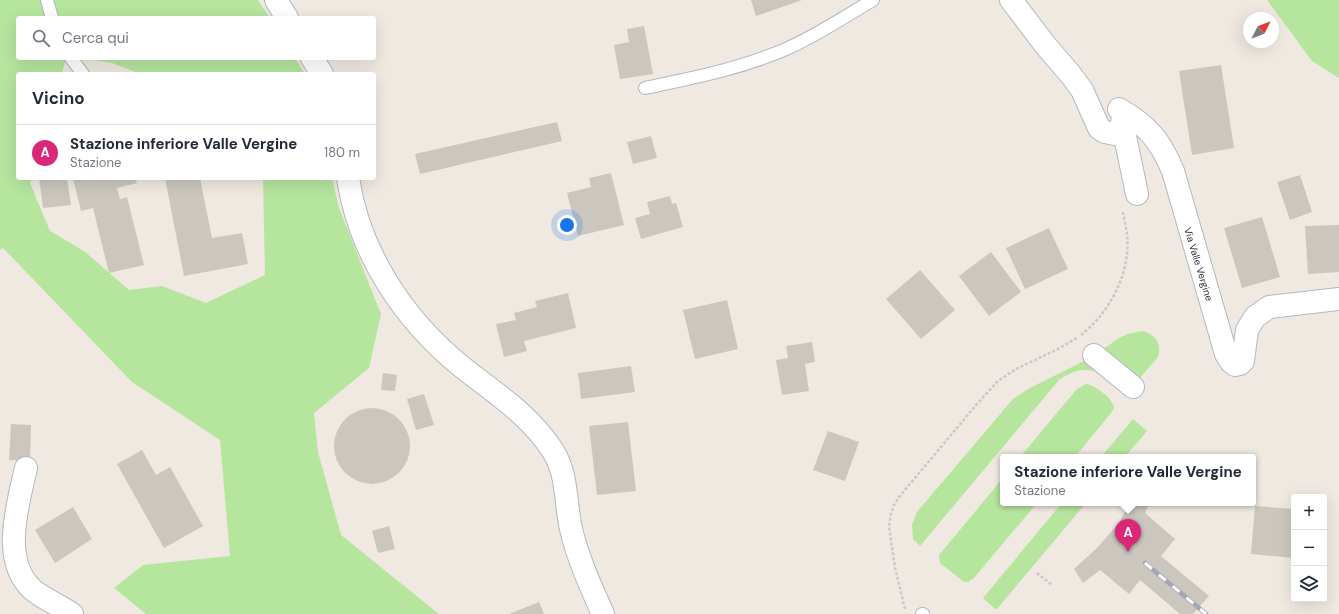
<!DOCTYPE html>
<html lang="it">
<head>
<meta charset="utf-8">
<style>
	:root { --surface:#fff; --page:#f6f6f7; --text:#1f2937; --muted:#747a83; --line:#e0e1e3; --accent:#db2777 }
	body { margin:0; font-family:"DM Sans",sans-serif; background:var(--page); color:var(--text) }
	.controls { position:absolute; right:12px; bottom:12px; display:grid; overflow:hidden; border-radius:4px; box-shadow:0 4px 16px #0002 }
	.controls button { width:36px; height:36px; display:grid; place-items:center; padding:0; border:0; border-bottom:1px solid var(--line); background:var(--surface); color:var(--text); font:20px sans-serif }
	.compass { position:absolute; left:1243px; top:12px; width:36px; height:36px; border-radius:50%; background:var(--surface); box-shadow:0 4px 16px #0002; rotate:48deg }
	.you { position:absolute; left:567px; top:225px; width:14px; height:14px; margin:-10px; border:3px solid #fff; border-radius:50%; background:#1a73e8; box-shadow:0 0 0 6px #1a73e833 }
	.badge { display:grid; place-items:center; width:26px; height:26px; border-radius:50%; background:var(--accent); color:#fff; font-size:13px; font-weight:700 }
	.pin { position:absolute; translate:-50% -33px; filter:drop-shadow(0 1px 2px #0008) }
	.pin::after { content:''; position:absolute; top:21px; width:14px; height:12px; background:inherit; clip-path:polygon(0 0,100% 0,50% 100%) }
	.popup { position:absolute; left:1000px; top:454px; width:256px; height:52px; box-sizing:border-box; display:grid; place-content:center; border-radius:4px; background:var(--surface); filter:drop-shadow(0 1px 3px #0005); font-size:13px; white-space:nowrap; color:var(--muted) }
	.popup b { font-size:15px; color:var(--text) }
	.popup::after { content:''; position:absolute; left:50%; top:100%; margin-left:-8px; border:8px solid transparent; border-top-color:var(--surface) }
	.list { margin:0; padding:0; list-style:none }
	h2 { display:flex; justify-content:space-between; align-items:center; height:52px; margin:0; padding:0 16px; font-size:17px }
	h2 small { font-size:13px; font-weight:400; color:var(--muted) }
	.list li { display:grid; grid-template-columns:26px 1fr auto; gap:12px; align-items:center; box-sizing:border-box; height:56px; padding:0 16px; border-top:1px solid var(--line) }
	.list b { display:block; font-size:15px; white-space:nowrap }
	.list p { margin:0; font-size:13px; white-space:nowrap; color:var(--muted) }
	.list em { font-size:13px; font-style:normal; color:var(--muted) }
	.icon { flex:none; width:22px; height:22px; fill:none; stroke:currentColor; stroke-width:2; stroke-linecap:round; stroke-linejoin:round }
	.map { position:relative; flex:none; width:1339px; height:614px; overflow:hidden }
	.search { position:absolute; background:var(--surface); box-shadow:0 4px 16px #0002; left:16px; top:16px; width:360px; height:44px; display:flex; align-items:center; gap:10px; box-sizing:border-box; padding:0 14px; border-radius:4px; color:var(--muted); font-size:15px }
	.panel { position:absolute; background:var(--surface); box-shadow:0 4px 16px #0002; left:16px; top:72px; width:360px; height:108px; border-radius:4px }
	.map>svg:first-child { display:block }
	.green { fill:#b6e59e }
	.building { fill:#cbc7bf }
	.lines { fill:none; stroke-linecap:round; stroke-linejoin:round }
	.lane-casing { stroke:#b4b7c1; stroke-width:14 }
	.street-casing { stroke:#b4b7c1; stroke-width:24 }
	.path { stroke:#c9c9c9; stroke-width:2.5; stroke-dasharray:3 2; stroke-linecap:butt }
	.lane { stroke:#fff; stroke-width:12 }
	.street { stroke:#fff; stroke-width:22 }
	.rail-casing { stroke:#a3a6b8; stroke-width:4.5 }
	.rail { stroke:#fff; stroke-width:3; stroke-dasharray:9; stroke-linecap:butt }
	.labels { text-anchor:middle; stroke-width:3; stroke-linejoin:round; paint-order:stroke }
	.street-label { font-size:10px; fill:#2e2e2e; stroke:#fff }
</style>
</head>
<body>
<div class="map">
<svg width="1339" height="614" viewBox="0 0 1339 614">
	<rect width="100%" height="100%" fill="#efe9e1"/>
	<path class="green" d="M0,0h258l12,18h-252v40h48l-4,16h-44v104h14l-2,5 20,48 34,20 45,39 33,-4 44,17 59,-28 -2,-97h69l7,30 42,106 -12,54 -55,45 4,39 23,83 98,79h-293l-32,-26 29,-23 87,-9 -10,-116 -88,-58 -129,-134 -3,2z
		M1267,0h72v78l-27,-17z
		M83,58h212l10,16h-164l-29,-11z
		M1142,331c14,3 20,13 16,26l-30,35c-26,-17 -39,-33 -69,-12l-139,166 -7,-7 -1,-14 5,-13 96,-113 15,-10 64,-32 27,-19 9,-4z
		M1086,384c9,1 27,14 28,24l-3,5 -36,44h-55l57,-68z
		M1133,419l14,12 -22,26h-24z
		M1003,478v25h34l-63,75 -6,4h-4l-24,-19 -1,-8z
		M1062,503h24l-89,106h-2l-12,-11z"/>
	<path class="building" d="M751,0h51l-46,16z
		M644,26l9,48 -33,5 -6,-34 15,-3 -2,-13z
		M1221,65l13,83 -42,7 -13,-84z
		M557,122l5,19 -142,33 -5,-20z
		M651,136l6,22 -24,6 -6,-22z
		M611,173l13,52 -46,11 -11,-43 24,-6 -2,-9z
		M1300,175l12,37 -22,8 -13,-38z
		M39,178h28l4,27 -28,3z
		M73,178h62l2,5 -20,5 3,11 7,-2 17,68 -35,8 -16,-65 -12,3z
		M165,178h35l12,60 30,-5 6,31 -64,12z
		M670,196l2,8 4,-1 7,24 -42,12 -6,-21 15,-4 -3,-12z
		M1262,217l18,60 -38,11 -18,-60z
		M1339,225v47l-31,2 -3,-48z
		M1049,228l19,41 -43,20 -19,-41z
		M991,252l30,40 -32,24 -30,-40z
		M920,270l35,40 -34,29 -35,-40z
		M568,293l8,35 -52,13 3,10 -23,6 -8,-33 20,-4 -2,-7 23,-6 -2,-6z
		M727,300l11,49 -43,10 -12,-49z
		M812,342l3,20 -10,2 4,27 -27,4 -6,-35 12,-2 -2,-12z
		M631,366l4,26 -54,7 -3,-26z
		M383,373l14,2 -2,16 -14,-1z
		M424,394l10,31 -18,5 -9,-31z
		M334 446a38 38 0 1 1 76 0a38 38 0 1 1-76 0Z
		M628,422l8,69 -39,4 -8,-69z
		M11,424l20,1 -1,36 -21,-1z
		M828,431l31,11 -14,39 -32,-11z
		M142,450l14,25 14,-8 33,59 -39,22 -47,-84z
		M1130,503h20l-5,10 30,26 -14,17 48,40 -16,18h-13l-40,-34 -11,14 -29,-24 -17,13 -9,-14 23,-21 14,-16 8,-9z
		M1255,506l39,3v49l-43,-4z
		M73,507l19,32 -37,24 -20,-33z
		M389,526l6,23 -17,4 -6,-22z
		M539,602l5,12h-35z"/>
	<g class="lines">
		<g class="lane-casing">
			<path id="lane" d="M47,0l5,18
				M71,58l12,16
				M645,88c47,-10 95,-19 141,-39 30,-13 58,-32 87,-49
				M922,614h1"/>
		</g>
		<g class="street-casing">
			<path id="street" d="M276,0l11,18
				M1011,0l35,46 25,29 11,15 17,38 6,4 19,4
				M312,58l10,16
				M1119,109c29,17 41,31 54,62l53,183 5,8 4,3 5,-1 3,-3 4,-31 8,-13 14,-10 70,-8
				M1122,122l15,72
				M348,178c11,75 56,142 114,189 33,26 68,48 91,84 15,24 12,51 18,78 7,30 20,58 32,85
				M1094,355l39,32
				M26,468c-8,36 -26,93 7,122 11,9 26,15 39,24"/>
		</g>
		<path class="path" d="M1081,335c30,-24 50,-63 46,-101 -1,-7 -3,-15 -4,-22
			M1134,456l1,1
			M1037,573l15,12
			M905,609l-10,-41 -6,-42 2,-12 3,-9 5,-8 78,-93 21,-23 18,-12 40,-19 21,-12"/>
		<use href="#lane" class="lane"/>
		<use href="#street" class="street"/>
		<g class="rail-casing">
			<path id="rail" d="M1145,563l61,51"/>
		</g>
		<use href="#rail" class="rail"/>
	</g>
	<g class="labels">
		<g class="street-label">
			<text transform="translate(1199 264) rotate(73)" y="4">Via Valle Vergine</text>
		</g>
	</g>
</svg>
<div class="controls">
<button>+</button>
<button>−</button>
<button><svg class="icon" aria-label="layers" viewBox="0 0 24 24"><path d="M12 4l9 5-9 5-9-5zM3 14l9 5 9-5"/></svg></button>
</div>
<svg class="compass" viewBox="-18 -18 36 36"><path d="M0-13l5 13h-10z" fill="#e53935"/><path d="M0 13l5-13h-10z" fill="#747a83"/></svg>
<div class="you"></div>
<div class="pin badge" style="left:1128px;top:552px">A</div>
<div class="popup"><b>Stazione inferiore Valle Vergine</b>Stazione</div>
<div class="search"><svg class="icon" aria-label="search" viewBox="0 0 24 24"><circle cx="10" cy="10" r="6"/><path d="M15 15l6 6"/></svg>Cerca qui</div>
<section class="panel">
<h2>Vicino<small></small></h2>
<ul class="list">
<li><span class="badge">A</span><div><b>Stazione inferiore Valle Vergine</b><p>Stazione</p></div><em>180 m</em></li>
</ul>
</section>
</div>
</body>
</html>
